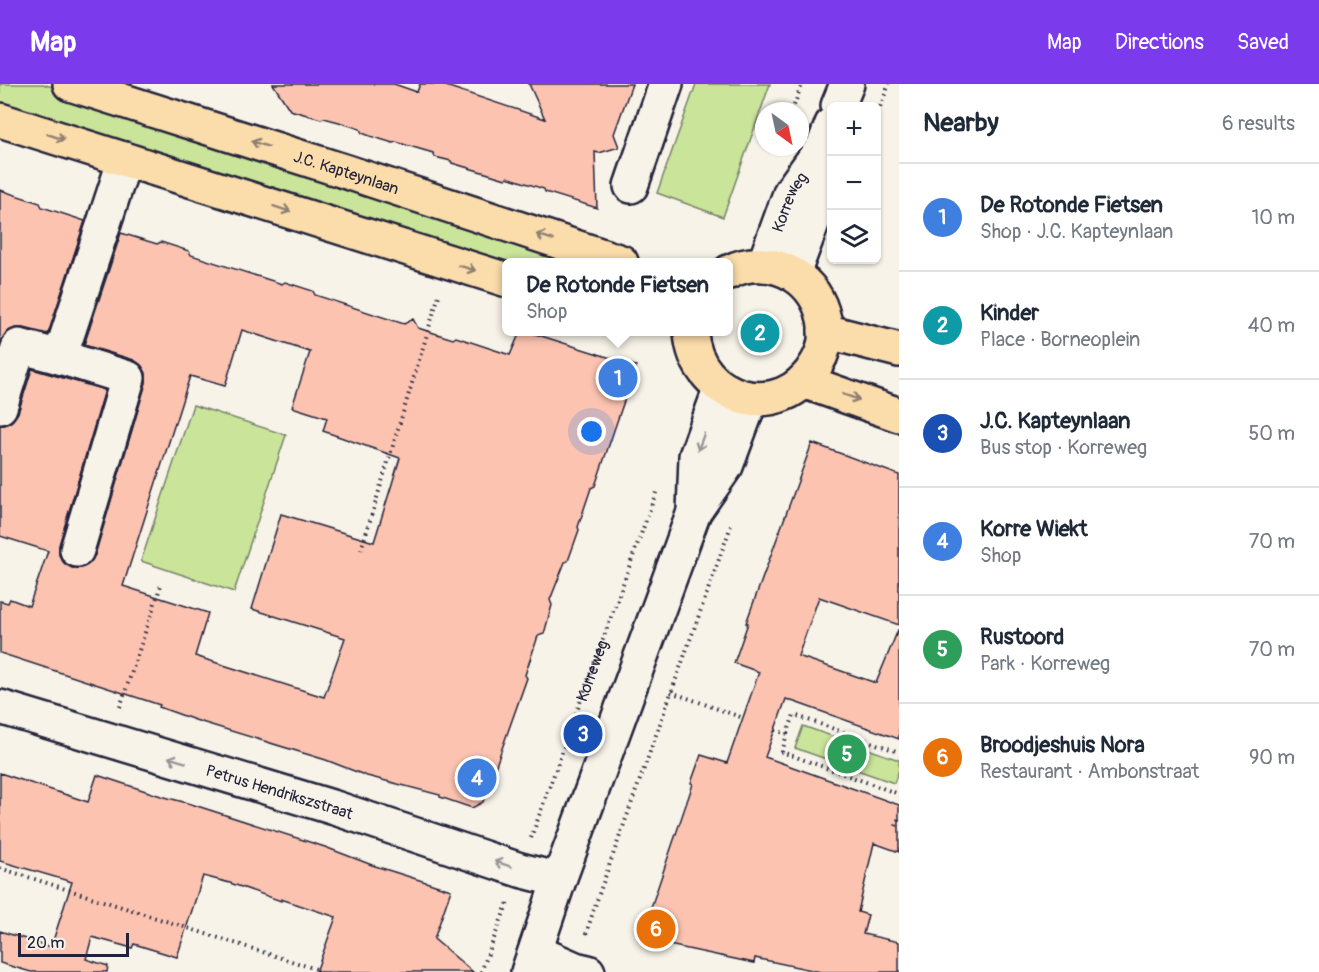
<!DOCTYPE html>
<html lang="en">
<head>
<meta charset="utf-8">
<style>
	:root { --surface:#fff; --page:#f2f2f3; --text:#1f2937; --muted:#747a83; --line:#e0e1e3; --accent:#7c3aed }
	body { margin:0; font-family:Pangolin,sans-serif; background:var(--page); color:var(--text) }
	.controls { position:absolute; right:18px; top:18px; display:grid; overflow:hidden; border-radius:9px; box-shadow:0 2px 4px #0004 }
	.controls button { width:54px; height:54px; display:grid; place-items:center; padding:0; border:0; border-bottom:2px solid var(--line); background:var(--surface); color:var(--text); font:30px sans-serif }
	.compass { position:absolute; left:755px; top:18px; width:54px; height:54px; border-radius:50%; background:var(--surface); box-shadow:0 2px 4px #0004; rotate:147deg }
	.scale { position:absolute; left:18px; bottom:15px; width:111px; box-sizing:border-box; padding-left:6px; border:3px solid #22223b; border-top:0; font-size:16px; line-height:21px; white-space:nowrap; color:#22223b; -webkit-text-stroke:4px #f7f3e8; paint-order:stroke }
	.you { position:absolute; left:592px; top:348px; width:21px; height:21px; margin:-15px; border:4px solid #fff; border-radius:50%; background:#1a73e8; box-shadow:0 0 0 9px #1a73e833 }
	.badge { display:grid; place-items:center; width:39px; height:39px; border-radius:50%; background:var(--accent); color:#fff; font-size:20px; font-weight:700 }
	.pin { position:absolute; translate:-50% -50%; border:3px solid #fff; box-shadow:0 2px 6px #0006 }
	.popup { position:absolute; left:502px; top:174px; width:231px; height:78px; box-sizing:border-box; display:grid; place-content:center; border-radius:9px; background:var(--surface); filter:drop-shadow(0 2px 4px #0005); font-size:20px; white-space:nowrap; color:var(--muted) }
	.popup b { font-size:22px; color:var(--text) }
	.popup::after { content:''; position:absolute; left:50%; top:100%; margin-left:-12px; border:12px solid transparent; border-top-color:var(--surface) }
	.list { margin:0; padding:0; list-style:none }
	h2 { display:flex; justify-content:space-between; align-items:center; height:78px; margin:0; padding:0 24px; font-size:26px }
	h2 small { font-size:20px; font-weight:400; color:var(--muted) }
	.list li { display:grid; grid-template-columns:39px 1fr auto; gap:18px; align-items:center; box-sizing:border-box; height:108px; padding:0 24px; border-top:2px solid var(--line) }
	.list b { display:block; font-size:22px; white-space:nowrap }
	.list p { margin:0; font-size:20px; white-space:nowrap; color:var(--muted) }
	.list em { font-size:20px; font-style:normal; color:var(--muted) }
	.icon { flex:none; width:33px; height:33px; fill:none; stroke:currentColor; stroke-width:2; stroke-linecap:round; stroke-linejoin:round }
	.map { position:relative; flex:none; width:899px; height:888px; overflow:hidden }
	header { display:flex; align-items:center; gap:36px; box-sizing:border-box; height:84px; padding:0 30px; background:var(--accent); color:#fff }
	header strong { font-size:28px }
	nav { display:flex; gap:33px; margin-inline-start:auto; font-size:21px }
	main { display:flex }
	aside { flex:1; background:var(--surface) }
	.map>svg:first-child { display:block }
	.green { fill:#cae49a; stroke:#76836a; stroke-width:1.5 }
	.building { fill:#fcc3b1; stroke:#22223b; stroke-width:1.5; fill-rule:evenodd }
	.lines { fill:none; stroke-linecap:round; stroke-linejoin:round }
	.minor-casing { stroke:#22223b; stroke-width:38 }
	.major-casing { stroke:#22223b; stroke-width:38 }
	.path { stroke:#22223b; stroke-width:4; stroke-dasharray:1.5 4.5; stroke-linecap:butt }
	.minor { stroke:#f7f3e8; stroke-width:33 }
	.major { stroke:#fbdcab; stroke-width:33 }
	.oneway { stroke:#8e7f73 }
	.oneway2 { stroke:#97959a }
	.labels { text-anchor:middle; stroke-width:5; stroke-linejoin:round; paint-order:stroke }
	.street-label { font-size:16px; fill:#22223b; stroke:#f7f3e8 }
</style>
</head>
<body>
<header>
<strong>Map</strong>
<nav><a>Map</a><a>Directions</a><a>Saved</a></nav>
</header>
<main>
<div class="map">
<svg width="899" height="888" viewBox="0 0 899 888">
	<rect width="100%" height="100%" fill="#f7f3e8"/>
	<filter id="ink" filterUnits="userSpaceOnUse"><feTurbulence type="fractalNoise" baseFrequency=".0167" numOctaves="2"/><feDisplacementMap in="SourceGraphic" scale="12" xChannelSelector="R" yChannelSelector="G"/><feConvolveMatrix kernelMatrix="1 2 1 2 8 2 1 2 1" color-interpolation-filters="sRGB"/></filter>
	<g filter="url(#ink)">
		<path class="green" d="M0,0h43l536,172 12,6h-84v10l-507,-162z
			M696,0h74l-47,133 -66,-24z
			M193,321l93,30 -52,157 -93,-31z
			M803,642l96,34v10l-5,13 -99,-35z"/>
		<path class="building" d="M273,0h121l23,8 3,-8h20l105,35 -16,-35h103l-18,50 5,13 -20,6 -4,-1 2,56 -52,-16 -1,-3 -37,-12 -1,2 -54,-16 -1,-2 -16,-4 -2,-4 -37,-11 -3,1 -23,-7 -8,-3 -2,-4 -21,-7 -15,-4 -3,1 -31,-9z
			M0,106l40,13 2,4 43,14 -37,113 -24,-6h-9l-9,5 -6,11z
			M121,149l36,11 4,-2 28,9 2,4 91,29 3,-2 28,9 2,4 89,29 9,-5 5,9 35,11 3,-2 54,18 10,-23h9l107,34 -41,120 -4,2 -13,39 1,3 -11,31 -3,1 -15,38 2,5 -8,29 -6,2 -13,39 2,3 -44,124 -11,6 -32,-11v-2l-73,-19 -41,-16 -131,-40 -36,-13 1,-2 -160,-52v-52l8,2 2,-4 19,7 19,-55 -48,-15v-111h5l7,-4 6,-8 14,-44 73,21 -46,155v10l5,8 8,5h10l8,-5 5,-8 51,-172v-10l-5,-8 -7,-5 -50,-15zM242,246l68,22 -18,55 35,11 -4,13 77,27 -26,84 -93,-28 -29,95 93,29 -21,59 -129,-41 13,-43 -85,-27 67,-210 35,10z
			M812,359l87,32v150l-80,-28 -21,59 78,27 22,-53h1v109l-113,-40 -21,58 134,48v47l-25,-9 -16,69 10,3 -5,19 36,8v30h-78l-66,-14 -1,5 -109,-23 2,-11 -3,-1 49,-144 -2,-1 10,-28 26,8 32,-91 -25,-9 14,-40h-2z
			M0,689l88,29 9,-27 64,21 30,8 134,43 47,18 79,25 -17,49 39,33h-157l20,-55 -55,-18v2l-51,-18 -27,-7 -26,81 -43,-13 -2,4 -40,-11 -6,22 22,7 -1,6h-76l-31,-9v-32l51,16 21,-65 -72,-21z"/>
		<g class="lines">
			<g class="minor-casing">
				<g id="minor">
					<path d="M838,22l9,-22"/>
					<path d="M631,102l35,-102"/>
					<path id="s2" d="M764,181l27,-74 33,-46 8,-21"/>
					<path d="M793,190l27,-72 4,-57"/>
					<path d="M60,273l68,21 -51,172"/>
					<path d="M0,323l19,-61 41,11 65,-198"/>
					<path d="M694,428l2,-56 25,-69"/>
					<path id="s3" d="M0,623l335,101 185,62 39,10"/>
					<path d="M536,868l39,17 13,3"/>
					<path d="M528,888l31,-92 135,-368 32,-46 25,-67"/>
				</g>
			</g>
			<g class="major-casing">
				<g id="major">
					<path id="s4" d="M70,0l274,87 277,91"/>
					<path d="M0,36l507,160"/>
					<path d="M825,247l74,19"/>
					<path d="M691,248c4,69 92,93 126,31 8,-13 10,-29 7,-44 -4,-18 -14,-34 -30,-44 -19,-12 -45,-14 -65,-3"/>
					<path d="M803,297l96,34"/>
				</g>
			</g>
			<g class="path">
				<path d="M792,27l10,-27"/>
				<path d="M876,34l13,-34"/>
				<path d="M361,466l78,-255"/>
				<path d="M671,608l72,26"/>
				<path d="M120,623l41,-122"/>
				<path d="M775,646l12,4 -5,18 117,42"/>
				<path d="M787,650l7,-19 105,37"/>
				<path d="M896,742l3,-9"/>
				<path id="s1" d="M531,754l126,-348"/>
				<path d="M0,784l319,102 -1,2"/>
				<path d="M586,850l13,-40 133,-371"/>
				<path d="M481,888l27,-70"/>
			</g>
			<use href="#minor" class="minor"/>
			<use href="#major" class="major"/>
		</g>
		<defs><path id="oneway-shaft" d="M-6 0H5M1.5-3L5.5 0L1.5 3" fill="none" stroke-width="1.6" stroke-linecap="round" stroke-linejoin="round" transform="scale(1.5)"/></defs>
		<g class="oneway">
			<use href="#oneway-shaft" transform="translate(56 53) rotate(18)"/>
			<use href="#oneway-shaft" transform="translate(260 60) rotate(-162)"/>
			<use href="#oneway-shaft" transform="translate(282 125) rotate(18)"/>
			<use href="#oneway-shaft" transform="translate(545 153) rotate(-162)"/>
			<use href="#oneway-shaft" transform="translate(467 184) rotate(17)"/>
			<use href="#oneway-shaft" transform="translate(851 313) rotate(19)"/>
		</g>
		<g class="oneway2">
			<use href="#oneway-shaft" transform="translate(701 358) rotate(110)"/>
			<use href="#oneway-shaft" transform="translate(177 676) rotate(-163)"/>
			<use href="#oneway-shaft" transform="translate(503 780) rotate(-161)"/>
		</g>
	</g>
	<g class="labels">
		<g class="street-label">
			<text dy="6" stroke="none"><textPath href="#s4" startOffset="290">J.C. Kapteynlaan</textPath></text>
			<text dy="6" stroke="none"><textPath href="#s2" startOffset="68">Korreweg</textPath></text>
			<text dy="6" stroke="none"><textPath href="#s1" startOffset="178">Korreweg</textPath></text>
			<text dy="6" stroke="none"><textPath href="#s3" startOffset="292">Petrus Hendrikszstraat</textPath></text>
		</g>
	</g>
</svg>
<div class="controls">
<button>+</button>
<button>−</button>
<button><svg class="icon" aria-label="layers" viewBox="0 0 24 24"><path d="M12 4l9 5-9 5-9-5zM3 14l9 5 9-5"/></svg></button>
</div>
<svg class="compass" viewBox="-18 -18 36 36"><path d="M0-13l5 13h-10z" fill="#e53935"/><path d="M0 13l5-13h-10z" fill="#747a83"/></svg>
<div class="scale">20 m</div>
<div class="you"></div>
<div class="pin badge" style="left:618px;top:294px;background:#3f7fe0">1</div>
<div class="popup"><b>De Rotonde Fietsen</b>Shop</div>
<div class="pin badge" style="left:760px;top:249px;background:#0f9aa8">2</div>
<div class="pin badge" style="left:583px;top:650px;background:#1a4fb4">3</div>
<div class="pin badge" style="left:477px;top:694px;background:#3f7fe0">4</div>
<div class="pin badge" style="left:847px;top:670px;background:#2e9e5b">5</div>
<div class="pin badge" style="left:656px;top:845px;background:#e8710a">6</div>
</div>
<aside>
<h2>Nearby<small>6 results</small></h2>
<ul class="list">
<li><span class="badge" style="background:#3f7fe0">1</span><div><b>De Rotonde Fietsen</b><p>Shop · J.C. Kapteynlaan</p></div><em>10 m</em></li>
<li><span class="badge" style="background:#0f9aa8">2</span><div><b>Kinder</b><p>Place · Borneoplein</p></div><em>40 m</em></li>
<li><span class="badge" style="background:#1a4fb4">3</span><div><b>J.C. Kapteynlaan</b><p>Bus stop · Korreweg</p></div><em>50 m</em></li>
<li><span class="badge" style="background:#3f7fe0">4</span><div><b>Korre Wiekt</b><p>Shop</p></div><em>70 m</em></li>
<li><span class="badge" style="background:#2e9e5b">5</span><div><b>Rustoord</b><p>Park · Korreweg</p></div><em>70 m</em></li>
<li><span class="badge" style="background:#e8710a">6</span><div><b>Broodjeshuis Nora</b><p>Restaurant · Ambonstraat</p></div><em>90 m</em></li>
</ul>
</aside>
</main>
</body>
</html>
